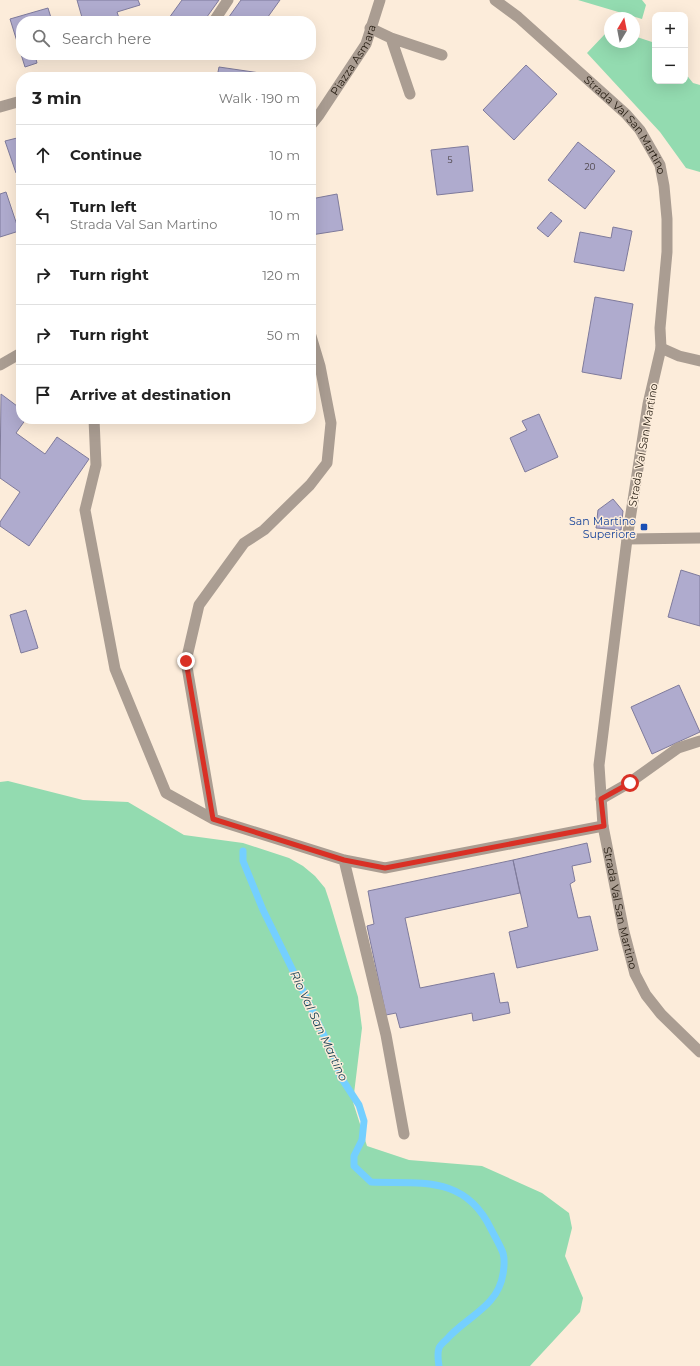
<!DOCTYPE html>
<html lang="en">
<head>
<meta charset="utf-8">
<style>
	:root { --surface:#fff; --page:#f6f6f6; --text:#222; --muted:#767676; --line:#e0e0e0 }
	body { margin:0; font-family:Montserrat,sans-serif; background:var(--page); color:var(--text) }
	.controls { position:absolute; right:12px; top:12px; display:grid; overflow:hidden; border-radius:8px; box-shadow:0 4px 16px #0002 }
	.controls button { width:36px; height:36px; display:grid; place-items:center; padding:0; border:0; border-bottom:1px solid var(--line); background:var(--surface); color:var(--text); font:20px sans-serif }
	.compass { position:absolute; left:604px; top:12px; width:36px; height:36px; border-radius:50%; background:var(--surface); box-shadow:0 4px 16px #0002; rotate:10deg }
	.stop { position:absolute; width:12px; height:12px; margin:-9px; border:3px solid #d93025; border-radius:50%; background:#fff }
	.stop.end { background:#d93025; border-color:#fff; box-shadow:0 1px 4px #0008 }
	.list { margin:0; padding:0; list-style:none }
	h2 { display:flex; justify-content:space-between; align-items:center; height:52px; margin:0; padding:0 16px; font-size:17px }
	h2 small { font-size:13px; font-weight:400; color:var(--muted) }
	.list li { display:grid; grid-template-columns:26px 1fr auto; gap:12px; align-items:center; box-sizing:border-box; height:60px; padding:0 16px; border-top:1px solid var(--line) }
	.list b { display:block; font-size:15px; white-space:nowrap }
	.list p { margin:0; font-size:13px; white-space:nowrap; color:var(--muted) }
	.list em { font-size:13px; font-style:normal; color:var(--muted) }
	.icon { flex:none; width:22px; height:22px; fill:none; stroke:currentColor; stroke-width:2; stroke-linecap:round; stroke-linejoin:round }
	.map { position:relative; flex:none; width:700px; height:1366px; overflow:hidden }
	.search { position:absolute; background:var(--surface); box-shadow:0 4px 16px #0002; left:16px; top:16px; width:300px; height:44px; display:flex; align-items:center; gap:10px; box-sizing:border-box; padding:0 14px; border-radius:16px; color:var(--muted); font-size:15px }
	.panel { position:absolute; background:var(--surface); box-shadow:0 4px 16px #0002; left:16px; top:72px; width:300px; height:352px; border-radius:16px }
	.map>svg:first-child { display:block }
	.green { fill:#93dbb0 }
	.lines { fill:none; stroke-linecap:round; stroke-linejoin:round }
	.stream { stroke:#74cfff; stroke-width:7 }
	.building { fill:#afabce; stroke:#7f7b9c }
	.service { stroke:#aa9d92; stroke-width:11 }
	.minor { stroke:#aa9d92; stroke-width:11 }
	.tertiary { stroke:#aa9d92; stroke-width:11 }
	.route { stroke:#d93025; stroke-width:5 }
	.transit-dot { fill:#1a4fb4; stroke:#fcecda; stroke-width:1.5 }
	.labels { text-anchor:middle; stroke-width:3; stroke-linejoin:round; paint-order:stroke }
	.number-label { font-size:9px; fill:#473f40 }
	.street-label { font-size:11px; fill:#241b10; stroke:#fcecda }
	.transit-label { font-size:11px; fill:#164399; stroke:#fcecda; text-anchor:end }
	.water-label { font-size:12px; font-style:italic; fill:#133c4f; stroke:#fcecda }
</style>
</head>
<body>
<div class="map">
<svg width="700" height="1366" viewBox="0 0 700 1366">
	<rect width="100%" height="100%" fill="#fcecda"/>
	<path class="green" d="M578,0h64l4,5 -4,14z
		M610,33v9h24v-6l21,7v38h30v-8l8,10 7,2v87l-14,-4 -26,-36 -73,-79 18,-19z
		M8,781l75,19 45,2 56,33 59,8 46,15 14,8 12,10 10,12 5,15 28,94 4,31 -9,74 14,44 42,14 73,6 60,27 27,20 3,15 -7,28 18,42 -3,14 -50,54h-530v-584z"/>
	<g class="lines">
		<path class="stream" d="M243,851v10l20,49 42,85 31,66 4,15 19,29 5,16 -2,19 -8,16v10l17,16c50,2 94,-7 120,47 4,8 9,16 12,24 2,7 1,15 0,21 -5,33 -37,43 -56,65 -3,3 -7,6 -8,9 -2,6 -1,12 0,18"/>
	</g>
	<path class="building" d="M77,0h61l2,5 -23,7 3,9h-37z
		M182,0h37l-15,21h-30l-5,-3z
		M241,0h39l-15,21h-39z
		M48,8l4,13h-31v34h14l2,8 -12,4 -15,-48z
		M526,65l31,29 -43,46 -31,-30z
		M219,67l41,6v4h-43z
		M21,137v35l-5,1 -11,-32z
		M578,142l37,29 -30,38 -37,-29z
		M468,146l5,45 -36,4 -6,-45z
		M6,192l13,39 -19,6v-43z
		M337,194l6,36 -32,5v-36z
		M551,212l11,9 -14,16 -11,-9z
		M613,227l19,4 -8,40 -50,-9 6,-30 31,6z
		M595,297l38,7 -12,75 -39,-7z
		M1,394l20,15v10h5l-10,14 29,21 12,-17 32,22 -60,87 -29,-20v-4l20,-30 -20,-14z
		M539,414l19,43 -33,15 -15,-34 17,-8 -5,-9z
		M613,499l10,12 -2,19 -25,-2 2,-18z
		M681,570l19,6v50l-32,-9z
		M26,610l12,38 -17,5 -11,-38z
		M679,685l21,47 -48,22 -21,-47z
		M587,843l4,19 -19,4 3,15 -5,3 8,34 12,-2 8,34 -81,18 -8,-36 19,-5 -15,-67z
		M513,860l7,33 -115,25 15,70 74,-15 6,30 8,-1 2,11 -37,8 -1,-8 -72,15 -4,-15 -10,2 -19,-89 7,-2 -6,-33z"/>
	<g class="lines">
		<path class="service" d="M370,28l21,10 51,17
			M391,38l19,56
			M0,365l21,-12
			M94,419l2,46 -11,45 30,159 51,124 47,26 131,41 41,8 218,-42
			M627,539l73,-1
			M601,799l28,-16 49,-35 22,-7
			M213,819l-27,-158 13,-56 45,-62 20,-13 46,-45 17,-22 4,-40 -11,-57 -9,-30
			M344,860l42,175 18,99"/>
		<g class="minor">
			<path d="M214,21l14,-21"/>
			<path d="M0,107l21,-6"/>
			<path id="s1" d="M311,125l8,-10 47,-71 14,-44"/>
			<path d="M661,348l18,8 21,5"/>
		</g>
		<path class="tertiary" id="s2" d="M495,0l23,17 108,97 14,16 20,35 4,21 3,33v33l-7,76 1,20 -13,56 -21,135 -28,226 4,61 21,106 11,42 11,21 15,19 39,38"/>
	</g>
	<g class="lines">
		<path class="route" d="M186,661l27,158 131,41 41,8 219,-42 -3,-27 29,-16"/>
	</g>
	<rect class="transit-dot" x="640" y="523" width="8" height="8" rx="2"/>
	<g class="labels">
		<g class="number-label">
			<text x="450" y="163">5</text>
			<text x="590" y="170">20</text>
		</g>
		<g class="street-label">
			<text dy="4" stroke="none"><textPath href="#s1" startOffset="78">Piazza Asmara</textPath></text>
			<text dy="4" stroke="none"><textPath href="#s2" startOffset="182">Strada Val San Martino</textPath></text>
			<text transform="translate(643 445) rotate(-80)" y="4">Strada Val San Martino</text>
			<text dy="4" stroke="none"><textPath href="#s2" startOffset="986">Strada Val San Martino</textPath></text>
		</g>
		<g class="transit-label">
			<text x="636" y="525">San Martino<tspan x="636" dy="13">Superiore</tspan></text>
		</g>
		<g class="water-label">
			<text transform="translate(319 1026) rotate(65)" y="4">Rio Val San Martino</text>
		</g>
	</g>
</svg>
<div class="controls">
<button>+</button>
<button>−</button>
</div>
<svg class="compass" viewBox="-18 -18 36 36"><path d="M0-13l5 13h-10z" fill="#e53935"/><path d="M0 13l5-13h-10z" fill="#767676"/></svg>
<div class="stop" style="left:630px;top:783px"></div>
<div class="stop end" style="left:186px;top:661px"></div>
<div class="search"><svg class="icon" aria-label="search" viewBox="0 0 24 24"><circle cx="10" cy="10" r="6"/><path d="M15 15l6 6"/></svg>Search here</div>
<section class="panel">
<h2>3 min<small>Walk · 190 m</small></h2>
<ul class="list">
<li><svg class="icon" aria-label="ahead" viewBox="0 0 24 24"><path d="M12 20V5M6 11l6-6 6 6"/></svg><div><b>Continue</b></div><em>10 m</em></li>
<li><svg class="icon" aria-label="left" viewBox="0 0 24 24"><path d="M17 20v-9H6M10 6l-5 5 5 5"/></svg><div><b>Turn left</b><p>Strada Val San Martino</p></div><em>10 m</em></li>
<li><svg class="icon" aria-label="right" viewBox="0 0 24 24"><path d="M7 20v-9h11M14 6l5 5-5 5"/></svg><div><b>Turn right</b></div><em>120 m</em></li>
<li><svg class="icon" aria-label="right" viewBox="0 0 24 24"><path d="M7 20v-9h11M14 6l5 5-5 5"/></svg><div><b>Turn right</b></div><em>50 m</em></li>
<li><svg class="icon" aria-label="arrive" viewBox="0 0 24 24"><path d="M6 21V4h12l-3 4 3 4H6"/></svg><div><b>Arrive at destination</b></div></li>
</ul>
</section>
</div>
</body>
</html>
